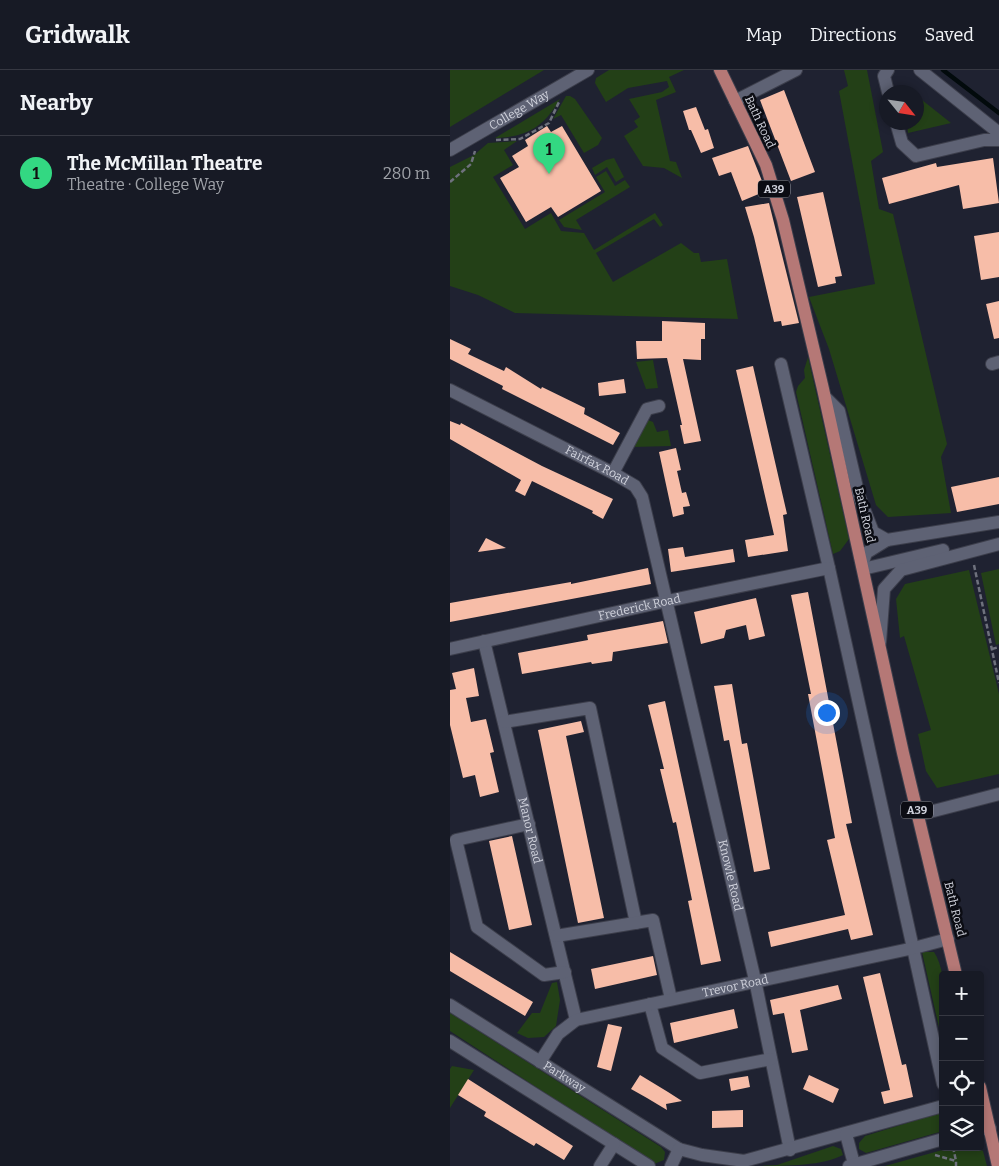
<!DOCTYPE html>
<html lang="en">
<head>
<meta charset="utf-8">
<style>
	:root { --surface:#171a25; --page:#242732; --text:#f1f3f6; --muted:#9ea1a7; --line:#363842; --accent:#33d882 }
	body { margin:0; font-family:Bitter,serif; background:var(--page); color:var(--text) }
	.controls { position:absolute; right:15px; bottom:15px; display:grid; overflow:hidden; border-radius:5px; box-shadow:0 2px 8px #0003 }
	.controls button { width:45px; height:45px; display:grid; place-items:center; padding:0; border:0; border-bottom:1px solid var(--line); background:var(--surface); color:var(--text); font:25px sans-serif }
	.compass { position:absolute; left:429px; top:15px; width:45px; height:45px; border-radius:50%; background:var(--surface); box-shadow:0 2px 8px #0003; rotate:120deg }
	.you { position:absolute; left:376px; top:642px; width:18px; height:18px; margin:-12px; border:4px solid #fff; border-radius:50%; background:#1a73e8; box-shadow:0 0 0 8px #1a73e833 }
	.badge { display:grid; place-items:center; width:32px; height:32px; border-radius:50%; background:var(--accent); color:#111; font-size:16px; font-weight:700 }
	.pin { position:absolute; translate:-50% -41px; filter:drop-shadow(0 1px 2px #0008) }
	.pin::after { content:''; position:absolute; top:26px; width:18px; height:15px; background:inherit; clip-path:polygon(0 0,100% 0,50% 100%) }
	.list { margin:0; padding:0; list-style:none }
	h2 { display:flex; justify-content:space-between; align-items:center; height:65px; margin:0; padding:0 20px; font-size:21px }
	h2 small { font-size:16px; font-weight:400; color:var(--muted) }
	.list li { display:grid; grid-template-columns:32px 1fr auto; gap:15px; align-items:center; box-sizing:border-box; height:75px; padding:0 20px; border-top:1px solid var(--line) }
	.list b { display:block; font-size:19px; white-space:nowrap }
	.list p { margin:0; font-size:16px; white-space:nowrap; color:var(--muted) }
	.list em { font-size:16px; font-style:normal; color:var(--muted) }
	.icon { flex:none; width:28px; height:28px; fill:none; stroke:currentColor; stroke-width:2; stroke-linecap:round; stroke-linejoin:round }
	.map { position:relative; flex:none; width:549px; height:1096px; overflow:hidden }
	header { display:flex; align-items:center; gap:30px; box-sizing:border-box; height:70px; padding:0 25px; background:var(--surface); border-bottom:1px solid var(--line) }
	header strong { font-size:24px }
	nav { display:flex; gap:28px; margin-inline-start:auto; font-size:18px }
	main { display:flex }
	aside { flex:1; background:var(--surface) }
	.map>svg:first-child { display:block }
	.green { fill:#234017 }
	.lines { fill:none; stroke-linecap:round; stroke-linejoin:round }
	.stream { stroke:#020a0c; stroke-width:4.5 }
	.building { fill:#f7bda8 }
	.minor-casing { stroke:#3c3e4b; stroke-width:14 }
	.major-casing { stroke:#3c3e4b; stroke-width:14 }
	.path { stroke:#6e717d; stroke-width:2.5; stroke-dasharray:5 2.5; stroke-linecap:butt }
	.minor { stroke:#5e6274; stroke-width:12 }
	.major { stroke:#b57876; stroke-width:12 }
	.labels { text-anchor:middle; stroke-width:5; stroke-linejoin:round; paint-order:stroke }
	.shield { fill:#0b0c13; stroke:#94969f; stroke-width:1 }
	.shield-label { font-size:11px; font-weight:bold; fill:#cfd1db }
	.street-label { font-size:12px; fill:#cfd1db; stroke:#0b0c13 }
</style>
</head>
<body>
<header>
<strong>Gridwalk</strong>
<nav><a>Map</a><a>Directions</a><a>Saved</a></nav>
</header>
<main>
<aside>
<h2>Nearby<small></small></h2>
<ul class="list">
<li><span class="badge">1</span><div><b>The McMillan Theatre</b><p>Theatre · College Way</p></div><em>280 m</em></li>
</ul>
</aside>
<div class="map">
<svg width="549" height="1096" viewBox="0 0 549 1096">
	<rect width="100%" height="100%" fill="#1f2231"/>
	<path class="green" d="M0,0h94l-94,57z
		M159,0h75l-15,7 7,15 -20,8 14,61 6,1 6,16 -18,-10 -21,-2 -19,-30 14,-9 -4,-6 6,-4 -11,-18 33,-7 7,-5 -2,-6 -39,7 -22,14 -11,-19 1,-5z
		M394,0h23l16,82 -12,9 8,48 14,5 54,230 -6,13 10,56 -63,4 -12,-12 -47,-156 -20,-52 66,-13 -36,-193 9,-5z
		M116,26h4l5,3 27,39 -4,7 -14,8 -23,-38 -8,4z
		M467,26l34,27 -43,10 -1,-10 10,-1z
		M110,29c-16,28 -33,38 -65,39z
		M67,71l-13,9 9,15 -20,12 32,52 26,-16 10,18 23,2 10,17 61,-37 8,12 -3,2 -6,-8 -58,34 17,29 68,-39 13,10h5l2,9 26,-3 11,60 -223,-6 -37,-18 -28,-9v-119l24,-12 14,-12z
		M164,88l10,19 -8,5 -9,-15 -12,8 -3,-7 14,-8z
		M156,101l9,15 10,-6 5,7 -54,33 6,10 -18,-3 -5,-7 46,-28 -9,-15z
		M358,287l41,182 -9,12 -7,3 -37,-162 2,-6 7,-8 -1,-8z
		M203,290l5,28 -12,1 -10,-27z
		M198,350l5,2 4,10 11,-2 3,16 -40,1z
		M549,499v75l-3,1 -15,-72z
		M519,500l30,124v80l-62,14 -11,-17 -8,-37 13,-4 -27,-94 -4,2 -4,-39 9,-15z
		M472,882h12c15,23 9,65 9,93z
		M107,912l3,18 -4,26 -12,11 -16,1 -11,-5 15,-20h8l12,-30z
		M0,943l211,134 4,5 -1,8 -10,4 -204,-133z
		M2,996l22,4 -24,38v-39z
		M493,1042v19l-77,22 -7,-4v-6l6,-7z
		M383,1076l8,3 2,6c-21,11 -58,11 -84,11l18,-1z
		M503,1077h24l6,4 4,15h-102z"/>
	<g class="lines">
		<path class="stream" d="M493,0l56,43"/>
	</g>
	<path class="building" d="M334,20l31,82 -24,9 -31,-81z
		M246,37l9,23 3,-1 6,19 -13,5 -10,-23h-2l-6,-19z
		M97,56l4,6 11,-6 39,65 -43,26 -7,-10 -25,15 -26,-44 19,-11 -7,-11 16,-10 -3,-6z
		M298,76l18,45 -24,10 -11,-29 -12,4 -7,-18z
		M543,88l6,45 -36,6 -4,-24 -70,19 -7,-26 54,-15 1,4z
		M373,122l19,84 -7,1 1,6 -18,4 -21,-90z
		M319,133l30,120 -17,3 -1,-5 -7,1 -20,-85 -9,-30z
		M549,162v45l-18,3 -7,-44z
		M549,231v37l-5,1 -8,-35z
		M212,251l43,2v16h-4v21l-18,-1 18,82 -17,3 -4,-19h2l-15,-67 -30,1 -1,-18h26z
		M0,269l21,10 -3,5 36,17 2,-4 35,22 1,-2 43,21 -1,6 36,19 -7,12 -111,-56 1,-3 -53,-27z
		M303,296l34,148 -4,1 5,36 -40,6 -3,-17 29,-5 -38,-165z
		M174,309l2,14 -27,3 -1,-13z
		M0,351l10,4 1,-2 81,43 71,33 -10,20 -11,-6 1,-2 -61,-30 -7,15 -10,-5 6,-11 -71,-41z
		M226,378l5,22 -4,1 5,22 4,-1 4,14 -7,1 1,7 -11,3 -14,-65z
		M549,407v27l-42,8 -6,-25z
		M36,468l20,10 -28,4z
		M233,477l2,10 48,-8 2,13 -64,10 -3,-23z
		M198,498l3,16 -201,38v-19l121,-21v2z
		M358,522l44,231 -6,1 27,111 -22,5 -3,-11 -77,18 -3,-15 77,-17 -18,-75 8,-2 -27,-144h3l-20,-99z
		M306,528l9,38 -16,4 -3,-15 -20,5 -2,8 -23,6 -7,-32z
		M213,551l5,22 -55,9 -1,9 -20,3 -1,-2 -69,12 -4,-21 70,-13 -1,-5z
		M24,598l5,28 -13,2 5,24 15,-3 8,33 -4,1 9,39 -19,5 -5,-22 -12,3 -13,-53v-35l6,-1 -4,-16z
		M282,614l10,60 5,-1 23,126 -16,3 -25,-132 -5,1 -10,-55z
		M215,631l56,260 -20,4 -13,-64 4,-1 -16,-78 -3,1 -13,-54h4l-16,-64z
		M131,651l3,11 -18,4 38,182 -26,5 -40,-193z
		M62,766l20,89 -23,5 -20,-89z
		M0,882l83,50 -8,14 -75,-45z
		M203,886l4,19 -62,14 -4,-20z
		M430,903l22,92 4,-1 7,33 -29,7 -3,-12 9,-2 -27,-113z
		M388,915l4,14 -42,11 8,40 -16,3 -8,-40 -11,2 -3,-15z
		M284,939l4,19 -64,15 -4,-20z
		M158,954l14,3 -11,44 -14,-4z
		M190,1005l28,17 14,9 -16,3 1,6 -20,-12 -16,-9z
		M359,1005l30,14 -6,14 -30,-14z
		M298,1006l2,11 -19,4 -2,-12z
		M18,1009l105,67 -9,14 -28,-17 -2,3 -50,-30 2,-4 -28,-17z
		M293,1040v17l-31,1v-17z"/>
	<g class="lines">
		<g class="minor-casing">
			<g id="minor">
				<path d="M438,0l-4,6 4,16"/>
				<path d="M470,0l79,63"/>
				<path d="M285,31l61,-31"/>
				<path d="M446,52l6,21 14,13 68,-16h15"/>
				<path id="s1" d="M0,80l138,-80"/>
				<path d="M331,294l48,204 114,516"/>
				<path d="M542,294l7,-2"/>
				<path id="s2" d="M0,320l163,83 22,13 7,11 113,483 35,170"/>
				<path d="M375,327l14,14 20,85 14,36 14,8 112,-18"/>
				<path d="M163,403l34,-64 12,-3"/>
				<path d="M412,495l4,-12 21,-13"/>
				<path d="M413,499l80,-19"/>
				<path id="s3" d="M34,571l92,379"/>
				<path d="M430,572l4,-53 17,-19 98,-26"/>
				<path id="s4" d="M0,579l217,-48 162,-33"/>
				<path d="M54,652l86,-14 46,215"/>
				<path d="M468,745l81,-21"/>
				<path d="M79,754l-73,16 21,87 67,48 21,-3"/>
				<path d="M106,866l97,-16 18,79"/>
				<path d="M200,934l12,44 38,25 71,-14"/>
				<path id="s5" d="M0,935l229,144 23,6 42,6 199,-55"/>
				<path d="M0,971l199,125"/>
				<path id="s6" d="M90,992l18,-28 18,-14 338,-72 34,-9"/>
				<path d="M530,1060l10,-2"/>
				<path d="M396,1064l8,30"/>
				<path d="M150,1096l14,-22"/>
				<path d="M221,1096l8,-17"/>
				<path d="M399,1096l94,-27"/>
			</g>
		</g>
		<g class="major-casing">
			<path id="major" d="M270,0l46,95 17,55 40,169 80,364 53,222
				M530,1017l18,79"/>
		</g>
		<path class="path" d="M46,70l24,-1 29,-16 10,-21
			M0,112l21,-18 4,-13
			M524,495l25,118
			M542,579l7,-2
			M503,1077l3,14
			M485,1085l21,6v5"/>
		<use href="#minor" class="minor"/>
		<use href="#major" class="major"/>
	</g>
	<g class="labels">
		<g class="shield">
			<rect x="308" y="110.5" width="32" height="17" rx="4"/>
			<rect x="451" y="731.5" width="32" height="17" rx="4"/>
		</g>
		<g class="shield-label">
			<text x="324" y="123">A39</text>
			<text x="467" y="744">A39</text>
		</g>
		<g class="street-label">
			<text dy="4" stroke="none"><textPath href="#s1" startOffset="80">College Way</textPath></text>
			<text transform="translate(310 52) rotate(65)" y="4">Bath Road</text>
			<text dy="4" stroke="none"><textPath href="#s2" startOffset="165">Fairfax Road</textPath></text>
			<text transform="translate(415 445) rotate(77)" y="4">Bath Road</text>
			<text dy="4" stroke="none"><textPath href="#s4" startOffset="194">Frederick Road</textPath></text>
			<text dy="4" stroke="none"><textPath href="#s3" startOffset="195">Manor Road</textPath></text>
			<text dy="4" stroke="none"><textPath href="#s2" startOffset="610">Knowle Road</textPath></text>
			<text transform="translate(505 839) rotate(76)" y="4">Bath Road</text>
			<text dy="4" stroke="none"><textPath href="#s6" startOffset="219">Trevor Road</textPath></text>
			<text dy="4" stroke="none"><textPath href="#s5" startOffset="135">Parkway</textPath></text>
		</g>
	</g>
</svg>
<div class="controls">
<button>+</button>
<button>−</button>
<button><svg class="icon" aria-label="locate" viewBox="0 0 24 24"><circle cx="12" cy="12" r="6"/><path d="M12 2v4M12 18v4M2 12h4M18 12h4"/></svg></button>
<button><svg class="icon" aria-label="layers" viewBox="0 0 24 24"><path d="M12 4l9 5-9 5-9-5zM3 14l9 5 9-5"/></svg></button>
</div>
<svg class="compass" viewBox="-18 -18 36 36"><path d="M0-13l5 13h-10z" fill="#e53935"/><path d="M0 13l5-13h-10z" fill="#9ea1a7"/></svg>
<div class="you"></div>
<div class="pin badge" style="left:99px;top:104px">1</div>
</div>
</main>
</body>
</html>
